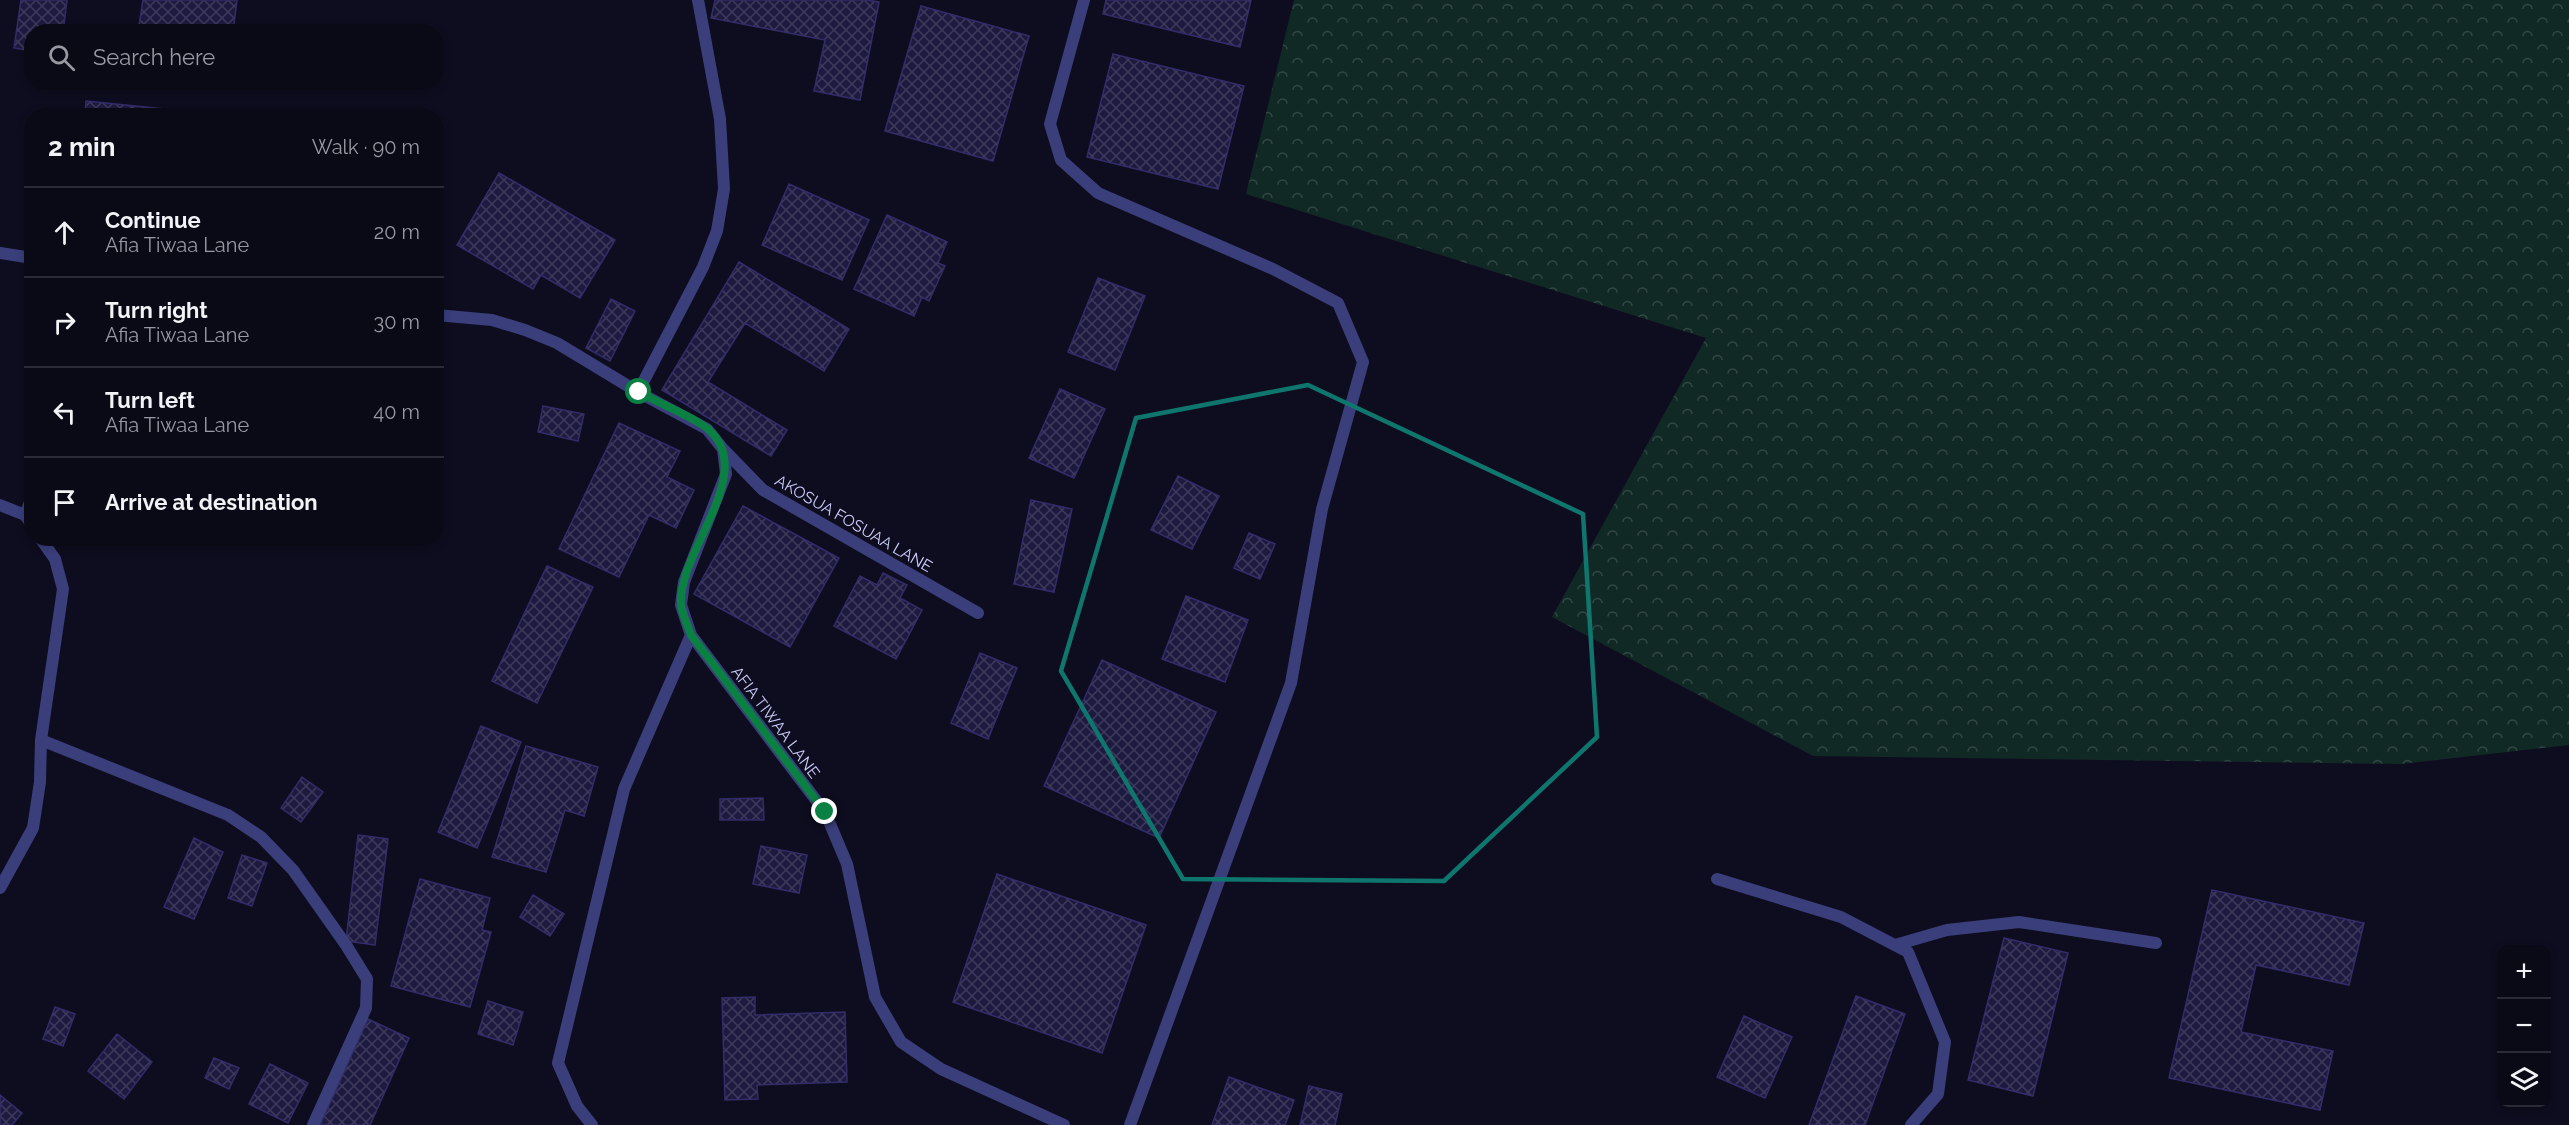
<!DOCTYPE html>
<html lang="en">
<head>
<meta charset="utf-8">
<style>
	:root { --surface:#0a0a17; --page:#181824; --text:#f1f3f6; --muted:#999aa1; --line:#2a2b36 }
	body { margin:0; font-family:Raleway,sans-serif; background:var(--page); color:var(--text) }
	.controls { position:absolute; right:18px; bottom:18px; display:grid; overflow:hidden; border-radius:12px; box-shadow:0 3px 9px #0003 }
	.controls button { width:54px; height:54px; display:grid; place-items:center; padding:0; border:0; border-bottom:2px solid var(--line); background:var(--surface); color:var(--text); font:30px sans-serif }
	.stop { position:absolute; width:18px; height:18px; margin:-14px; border:4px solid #0b8043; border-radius:50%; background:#fff }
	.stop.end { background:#0b8043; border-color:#fff; box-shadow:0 2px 6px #0008 }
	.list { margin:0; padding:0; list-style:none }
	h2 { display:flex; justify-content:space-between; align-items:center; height:78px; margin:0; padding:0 24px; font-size:26px }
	h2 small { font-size:20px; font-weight:400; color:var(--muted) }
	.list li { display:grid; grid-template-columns:39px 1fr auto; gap:18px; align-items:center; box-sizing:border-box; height:90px; padding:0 24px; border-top:2px solid var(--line) }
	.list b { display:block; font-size:22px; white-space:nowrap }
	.list p { margin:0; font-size:20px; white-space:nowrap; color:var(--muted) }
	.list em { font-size:20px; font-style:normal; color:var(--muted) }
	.icon { flex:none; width:33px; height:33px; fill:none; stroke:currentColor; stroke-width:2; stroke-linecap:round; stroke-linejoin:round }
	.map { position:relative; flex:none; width:2569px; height:1125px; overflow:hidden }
	.search { position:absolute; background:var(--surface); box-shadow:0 3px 9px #0003; left:24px; top:24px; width:420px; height:66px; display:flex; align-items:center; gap:15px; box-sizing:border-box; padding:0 21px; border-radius:24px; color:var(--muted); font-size:22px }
	.panel { position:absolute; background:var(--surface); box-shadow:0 3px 9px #0003; left:24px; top:108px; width:420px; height:438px; border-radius:24px }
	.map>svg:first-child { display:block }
	.forest { fill:url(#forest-crowns) }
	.building { fill:url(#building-cross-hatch); stroke:#322d6a; stroke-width:1.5 }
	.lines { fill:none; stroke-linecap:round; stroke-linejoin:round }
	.service { stroke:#3a3f7c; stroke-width:12 }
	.minor { stroke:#3a3f7c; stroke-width:12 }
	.route { stroke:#0b8043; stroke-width:8 }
	.marked { fill:none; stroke:#0f766e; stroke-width:4.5; stroke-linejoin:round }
	.labels { text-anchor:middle; stroke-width:6; stroke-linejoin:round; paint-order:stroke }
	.street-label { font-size:16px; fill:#cdcdfd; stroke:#0e0d1f }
</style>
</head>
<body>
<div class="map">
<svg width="2569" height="1125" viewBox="0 0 2569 1125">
	<defs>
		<pattern id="forest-crowns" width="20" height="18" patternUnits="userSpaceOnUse" patternTransform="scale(1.5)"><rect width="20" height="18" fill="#112925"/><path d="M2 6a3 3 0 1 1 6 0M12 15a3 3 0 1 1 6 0" fill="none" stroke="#324746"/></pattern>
		<pattern id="building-cross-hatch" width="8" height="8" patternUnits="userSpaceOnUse" patternTransform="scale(1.5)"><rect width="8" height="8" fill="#1d1a3f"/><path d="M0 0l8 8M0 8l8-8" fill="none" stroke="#3d3a5c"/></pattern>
	</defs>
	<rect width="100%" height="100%" fill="#0e0d1f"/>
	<path class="forest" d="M1294,0h1275v745l-168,19 -588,-8 -261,-139 154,-279 -460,-144z"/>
	<path class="building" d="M21,0h46l-4,32h-31v19l-18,-3z
		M143,0h94l-4,32h-95z
		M715,0h153l11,2 -19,98 -46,-9 11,-51 -114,-22z
		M1106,0h145l-11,47 -137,-33z
		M921,6l108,30 -36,125 -108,-30z
		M1113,54l131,32 -26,103 -131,-32z
		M187,82h38v6z
		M86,101l118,12 -1,3h-118z
		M499,173l116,67 -35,58 -39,-23 -8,14 -76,-44z
		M789,184l80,36 -27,60 -80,-35z
		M887,215l60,27 -9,21 7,3 -16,35 -7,-4 -8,19 -60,-27z
		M739,262l110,67 -25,42 -79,-48 -37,59 79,48 -16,26 -109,-66z
		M1098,278l47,18 -30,74 -47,-18z
		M611,299l24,12 -25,50 -24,-13z
		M1060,389l45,20 -31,69 -45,-20z
		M543,406l41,8 -6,27 -40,-9z
		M619,423l61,28 -13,26 27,13 -18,38 -27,-13 -30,62 -60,-28z
		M1178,476l41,20 -27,53 -41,-19z
		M1031,500l41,9 -18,83 -40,-8z
		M743,506l96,52 -49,89 -96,-53z
		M1249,533l26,11 -15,35 -26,-11z
		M547,566l46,21 -56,116 -45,-22z
		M883,573l24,12 -7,13 22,12 -26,49 -62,-33 26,-50 17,9z
		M1186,596l62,24 -23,62 -63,-23z
		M980,653l37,15 -29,71 -37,-16z
		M1102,660l114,52 -57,126 -115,-52z
		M481,726l40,16 -44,106 -39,-16z
		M526,746l72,21 -14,49 -19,-6 -19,62 -54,-15z
		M302,777l21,15 -22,30 -20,-14z
		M763,798l1,22h-44v-21z
		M358,835l30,4 -13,106 -29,-4z
		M194,838l29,14 -29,67 -30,-12z
		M761,846l46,9 -8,38 -46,-9z
		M242,855l25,8 -15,43 -24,-8z
		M997,874l149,51 -44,128 -149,-51z
		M420,879l70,19 -8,32 9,2 -21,75 -79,-21z
		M2212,890l152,33 -15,62 -93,-20 -15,67 92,19 -13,59 -151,-32z
		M533,895l31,19 -14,22 -30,-19z
		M2004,938l64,15 -35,143 -65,-16z
		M1856,996l49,18 -40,111h-56z
		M755,997v18l90,-3 2,70 -90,3 1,14 -33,1 -3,-102z
		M488,1001l35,11 -10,33 -35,-11z
		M55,1007l20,7 -12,32 -20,-7z
		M1744,1016l48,21 -27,61 -48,-21z
		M368,1019l41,19 -39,87h-50z
		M117,1034l35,28 -28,37 -36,-28z
		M214,1058l25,10 -10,21 -24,-11z
		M270,1064l38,19 -20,40 -39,-19z
		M1229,1077l65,23 -9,25h-73z
		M1309,1086l33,8 -7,31h-35z
		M0,1095l22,18 -10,12h-12z"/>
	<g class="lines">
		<path class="service" d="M1717,879l124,38 67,35 37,90 -7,52 -27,31
			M1895,945l52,-15 72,-8 137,21"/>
		<path class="minor" d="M1084,0l-34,124 11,36 37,33 175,76 65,34 25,59 -41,147 -31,174 -161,442
			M0,253l32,5
			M436,315l56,5 33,10 32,13 81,49 69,37 16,20 3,25 -42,108 -3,23 10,30 134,177 22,52 28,133 26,45 40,27 123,56
			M638,392l65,-125 14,-36 7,-42 -4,-70 -22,-119
			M723,449l40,41 215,123
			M0,505l25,10 7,10
			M25,515l7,-18
			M41,740l187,75 33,22 32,33 53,75 21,34 -1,29 -53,117
			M0,888l33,-60 7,-46 1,-42 22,-151 -8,-30 -15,-21
			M592,1125l-15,-19 -19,-43 66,-274 67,-154"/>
	</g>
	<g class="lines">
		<path class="route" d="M639,392c17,10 55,25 69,37 51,44 -31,123 -27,176 1,9 7,21 10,30l134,177"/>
	</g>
	<path class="marked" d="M1308,385l275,129 14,223 -153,144 -261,-2 -122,-208 75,-253z"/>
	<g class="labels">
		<g class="street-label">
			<text transform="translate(854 523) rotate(30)" y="6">AKOSUA FOSUAA LANE</text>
			<text transform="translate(776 722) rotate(53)" y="6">AFIA TIWAA LANE</text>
		</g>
	</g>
</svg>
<div class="controls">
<button>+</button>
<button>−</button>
<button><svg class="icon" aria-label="layers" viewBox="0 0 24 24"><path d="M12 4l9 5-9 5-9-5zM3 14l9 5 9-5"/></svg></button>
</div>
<div class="stop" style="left:639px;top:392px"></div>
<div class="stop end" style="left:825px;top:812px"></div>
<div class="search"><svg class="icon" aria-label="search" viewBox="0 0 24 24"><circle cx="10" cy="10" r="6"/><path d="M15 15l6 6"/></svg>Search here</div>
<section class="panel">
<h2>2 min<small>Walk · 90 m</small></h2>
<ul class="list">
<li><svg class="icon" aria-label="ahead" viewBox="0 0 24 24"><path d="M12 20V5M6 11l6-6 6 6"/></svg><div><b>Continue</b><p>Afia Tiwaa Lane</p></div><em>20 m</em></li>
<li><svg class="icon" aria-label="right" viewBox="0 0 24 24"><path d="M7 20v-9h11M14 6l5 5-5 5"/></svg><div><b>Turn right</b><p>Afia Tiwaa Lane</p></div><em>30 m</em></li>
<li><svg class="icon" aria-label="left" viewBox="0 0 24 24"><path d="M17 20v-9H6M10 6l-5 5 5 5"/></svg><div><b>Turn left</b><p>Afia Tiwaa Lane</p></div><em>40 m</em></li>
<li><svg class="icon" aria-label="arrive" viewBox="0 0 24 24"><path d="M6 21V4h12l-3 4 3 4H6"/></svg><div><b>Arrive at destination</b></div></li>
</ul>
</section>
</div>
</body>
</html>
